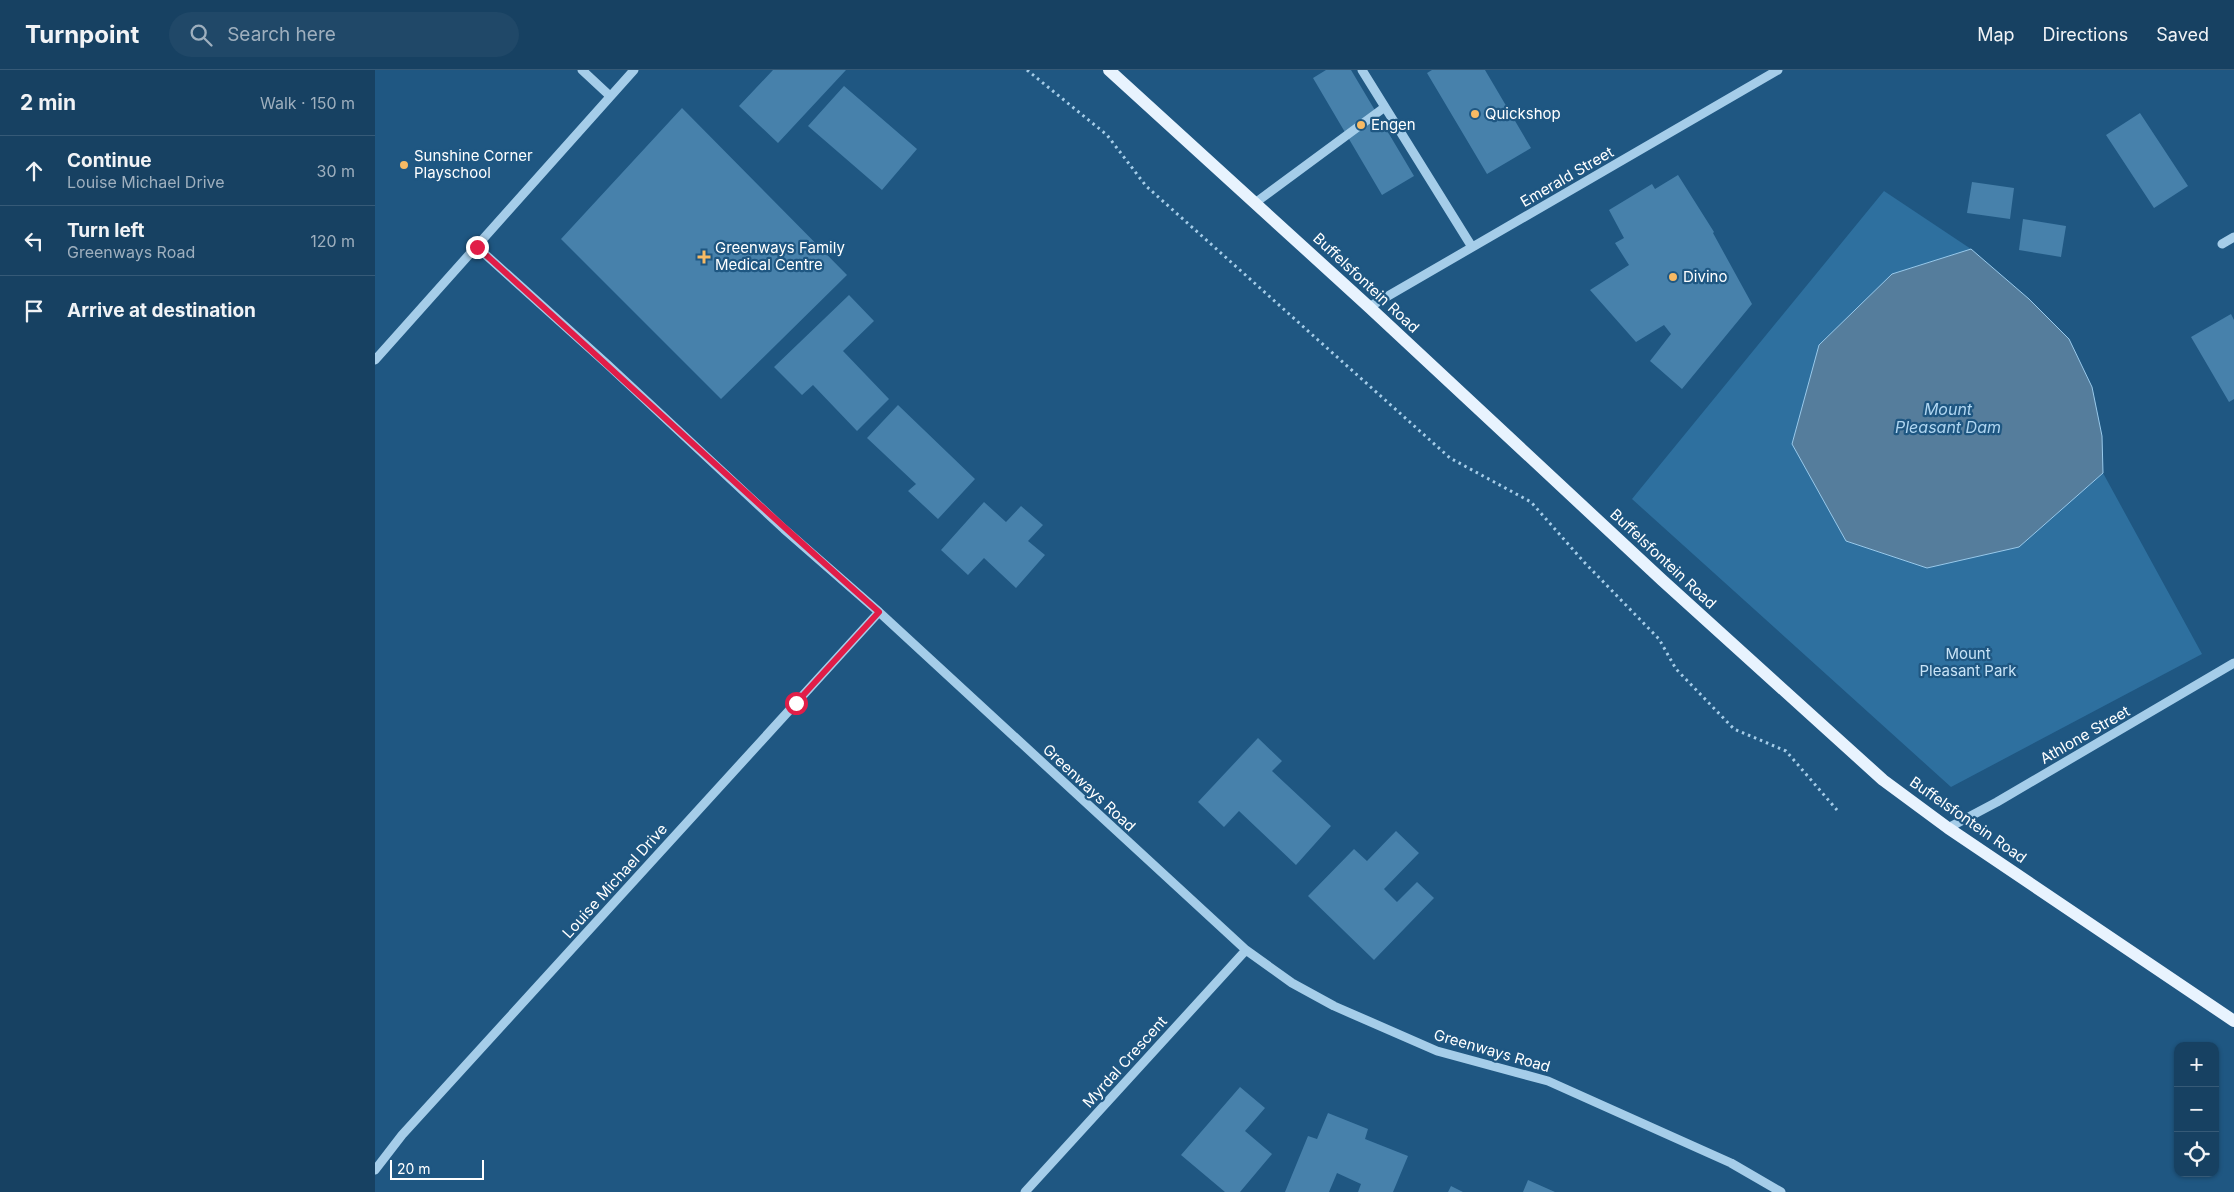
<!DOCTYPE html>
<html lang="en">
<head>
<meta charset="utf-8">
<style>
	:root { --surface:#174162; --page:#204868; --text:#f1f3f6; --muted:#9eafbe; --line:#365a77 }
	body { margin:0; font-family:Inter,sans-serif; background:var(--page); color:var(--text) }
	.controls { position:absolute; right:15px; bottom:15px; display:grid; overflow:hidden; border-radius:10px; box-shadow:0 1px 4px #0004 }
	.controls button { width:45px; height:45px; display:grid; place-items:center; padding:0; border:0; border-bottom:1px solid var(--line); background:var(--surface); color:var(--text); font:25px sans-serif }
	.scale { position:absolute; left:15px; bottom:12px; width:94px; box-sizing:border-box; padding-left:5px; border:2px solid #fff; border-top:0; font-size:14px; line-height:18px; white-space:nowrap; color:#fff; -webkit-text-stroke:4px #1f5782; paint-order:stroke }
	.stop { position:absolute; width:15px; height:15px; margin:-11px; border:4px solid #e11d48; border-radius:50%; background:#fff }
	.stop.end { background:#e11d48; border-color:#fff; box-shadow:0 1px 5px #0008 }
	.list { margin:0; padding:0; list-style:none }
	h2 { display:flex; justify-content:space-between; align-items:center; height:65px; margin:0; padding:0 20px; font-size:21px }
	h2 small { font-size:16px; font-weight:400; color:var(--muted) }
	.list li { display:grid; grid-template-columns:32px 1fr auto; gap:15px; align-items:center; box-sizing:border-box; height:70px; padding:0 20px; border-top:1px solid var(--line) }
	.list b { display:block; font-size:19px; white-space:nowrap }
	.list p { margin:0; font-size:16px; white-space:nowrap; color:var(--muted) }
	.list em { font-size:16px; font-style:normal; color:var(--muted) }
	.icon { flex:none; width:28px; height:28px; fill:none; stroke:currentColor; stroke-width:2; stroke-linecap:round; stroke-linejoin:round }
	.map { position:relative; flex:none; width:1859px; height:1122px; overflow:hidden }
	header { display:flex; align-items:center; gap:30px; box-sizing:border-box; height:70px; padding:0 25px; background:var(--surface); border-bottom:1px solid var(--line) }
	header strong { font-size:24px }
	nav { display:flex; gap:28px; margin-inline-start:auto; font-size:18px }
	.search { width:350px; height:45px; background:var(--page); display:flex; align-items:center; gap:12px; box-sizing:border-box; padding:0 18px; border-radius:28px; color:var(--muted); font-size:19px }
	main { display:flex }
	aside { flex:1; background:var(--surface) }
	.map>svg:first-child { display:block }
	.green { fill:#2e709f }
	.water { fill:#557d9c; stroke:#98c9eb }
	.building { fill:#4781ab }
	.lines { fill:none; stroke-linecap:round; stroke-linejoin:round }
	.path { stroke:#a5cde9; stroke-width:3; stroke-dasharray:2.5 4; stroke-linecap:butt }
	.minor { stroke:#a5cde9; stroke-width:9 }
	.major { stroke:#e8f3fe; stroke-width:12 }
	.route { stroke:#e11d48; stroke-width:6 }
	.poi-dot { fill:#f7ba64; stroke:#1f5782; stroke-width:2 }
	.labels { text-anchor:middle; stroke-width:4.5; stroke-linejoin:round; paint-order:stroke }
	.poi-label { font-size:15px; fill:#fff; stroke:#1f5782; text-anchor:start }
	.street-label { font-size:15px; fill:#fff; stroke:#1f5782 }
	.park-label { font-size:15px; fill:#c9e4f7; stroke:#1f5782 }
	.water-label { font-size:16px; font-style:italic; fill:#b0d6f1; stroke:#1f5782 }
</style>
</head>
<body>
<header>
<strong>Turnpoint</strong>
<div class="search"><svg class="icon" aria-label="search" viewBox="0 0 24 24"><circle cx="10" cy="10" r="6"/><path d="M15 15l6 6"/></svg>Search here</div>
<nav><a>Map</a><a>Directions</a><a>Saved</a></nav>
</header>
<main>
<aside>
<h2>2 min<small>Walk · 150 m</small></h2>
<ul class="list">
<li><svg class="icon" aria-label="ahead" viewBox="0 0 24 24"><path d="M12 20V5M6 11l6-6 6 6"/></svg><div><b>Continue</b><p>Louise Michael Drive</p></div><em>30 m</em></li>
<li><svg class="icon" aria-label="left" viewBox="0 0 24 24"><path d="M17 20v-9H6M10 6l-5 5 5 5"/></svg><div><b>Turn left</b><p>Greenways Road</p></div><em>120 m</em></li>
<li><svg class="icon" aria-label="arrive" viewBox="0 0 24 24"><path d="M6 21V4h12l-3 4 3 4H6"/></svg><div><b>Arrive at destination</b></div></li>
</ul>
</aside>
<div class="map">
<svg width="1859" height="1122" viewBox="0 0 1859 1122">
	<rect width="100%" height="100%" fill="#1f5782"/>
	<path class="green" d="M1509,121l87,58 -79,25 35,294 91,-21 85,-74 99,181 -251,133 -319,-288z"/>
	<path class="water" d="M1596,179l58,50 40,40 23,48 10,49 1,37 -84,74 -92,21 -81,-27 -54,-97 27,-99 73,-71z"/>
	<path class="building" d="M398,0h73l-68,73 -39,-37z
		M951,0h25l63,106 -32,19 -69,-117z
		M1057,0h53l46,78 -44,26 -60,-101z
		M469,16l73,63 -35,41 -74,-64z
		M307,38l165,167 -126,124 -160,-160z
		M1765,43l48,73 -34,22 -48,-73z
		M1303,105l36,57 -1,1 39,71 -70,85 -32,-28 21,-27 -7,-9 -28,17 -46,-52 39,-25 -14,-22 9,-5 -15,-28 43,-26 3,5z
		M1597,112l42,6 -4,31 -43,-6z
		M1648,149l43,7 -5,31 -42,-7z
		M474,225l25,26 -31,30 46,48 -32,32 -44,-46 -11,10 -28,-28z
		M1856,244l3,6v79l-5,3 -38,-65z
		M523,335l77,74 -37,40 -30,-28 8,-7 -49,-46z
		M609,432l22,20 15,-16 22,19 -15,16 17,14 -29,33 -32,-30 -16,17 -27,-25z
		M883,668l24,23 -10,10 59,55 -35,39 -57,-54 -15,16 -26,-25z
		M1021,761l23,22 -35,36 13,13 20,-20 17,16 -60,62 -66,-64 46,-47 13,12z
		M865,1017l25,21 -20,23 27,23 -32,38h-15l-44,-37z
		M953,1043l40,16 -3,10 43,17 -15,36h-35l3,-8 -24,-11 -8,19h-44l23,-56 9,3z
		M1153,1110l27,12h-32z
		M1076,1116l12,6h-15z"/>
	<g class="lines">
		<path class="path" d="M652,0l80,65 39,51 304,272 81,44 53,60 75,77 17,30 58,60 52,22 51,59"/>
		<path class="minor" d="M207,0l28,26
			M987,0l110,177
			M880,133l130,-96
			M1847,174l12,-7
			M102,177l130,117 177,165 95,83 367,338 46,33 42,23 103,45 111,30 183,82 50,29
			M994,237l409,-237
			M0,290l259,-290
			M1573,758l49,-26 237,-139
			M0,1100l27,-35 477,-523
			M650,1122l221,-242"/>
		<path class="major" d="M734,0l260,237 293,273 221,200 65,48 286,193"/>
	</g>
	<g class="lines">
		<path class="route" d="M102,177c135,121 266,245 402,365l-83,91"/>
	</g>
	<g class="poi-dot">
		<circle cx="1100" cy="44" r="5"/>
		<circle cx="986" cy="55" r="5"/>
		<circle cx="29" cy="95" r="5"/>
		<path d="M326.5 179.5h5v5h5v5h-5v5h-5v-5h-5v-5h5z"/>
		<circle cx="1298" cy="207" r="5"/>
	</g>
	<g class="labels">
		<g class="poi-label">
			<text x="1110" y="49">Quickshop</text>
			<text x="996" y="60">Engen</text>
			<text x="39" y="91">Sunshine Corner<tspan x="39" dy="17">Playschool</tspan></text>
			<text x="340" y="183">Greenways Family<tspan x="340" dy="17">Medical Centre</tspan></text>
			<text x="1308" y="212">Divino</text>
		</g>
		<g class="street-label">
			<text transform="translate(1192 107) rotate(-30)" y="5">Emerald Street</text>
			<text transform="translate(991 213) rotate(43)" y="5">Buffelsfontein Road</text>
			<text transform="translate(1288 489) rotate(43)" y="5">Buffelsfontein Road</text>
			<text transform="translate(1710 665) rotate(-30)" y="5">Athlone Street</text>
			<text transform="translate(714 718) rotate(43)" y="5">Greenways Road</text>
			<text transform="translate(1593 750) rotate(35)" y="5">Buffelsfontein Road</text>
			<text transform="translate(240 811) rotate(-48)" y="5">Louise Michael Drive</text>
			<text transform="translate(1117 981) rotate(16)" y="5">Greenways Road</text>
			<text transform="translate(750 992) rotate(-48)" y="5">Myrdal Crescent</text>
		</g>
		<g class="park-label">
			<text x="1593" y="589">Mount<tspan x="1593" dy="17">Pleasant Park</tspan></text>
		</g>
		<g class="water-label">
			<text x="1573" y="345">Mount<tspan x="1573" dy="18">Pleasant Dam</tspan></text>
		</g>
	</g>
</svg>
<div class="controls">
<button>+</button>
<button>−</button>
<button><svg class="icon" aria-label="locate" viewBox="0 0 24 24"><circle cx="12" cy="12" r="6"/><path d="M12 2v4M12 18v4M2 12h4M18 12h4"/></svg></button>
</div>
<div class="scale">20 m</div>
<div class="stop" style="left:421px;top:633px"></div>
<div class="stop end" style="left:102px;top:177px"></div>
</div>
</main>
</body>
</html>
